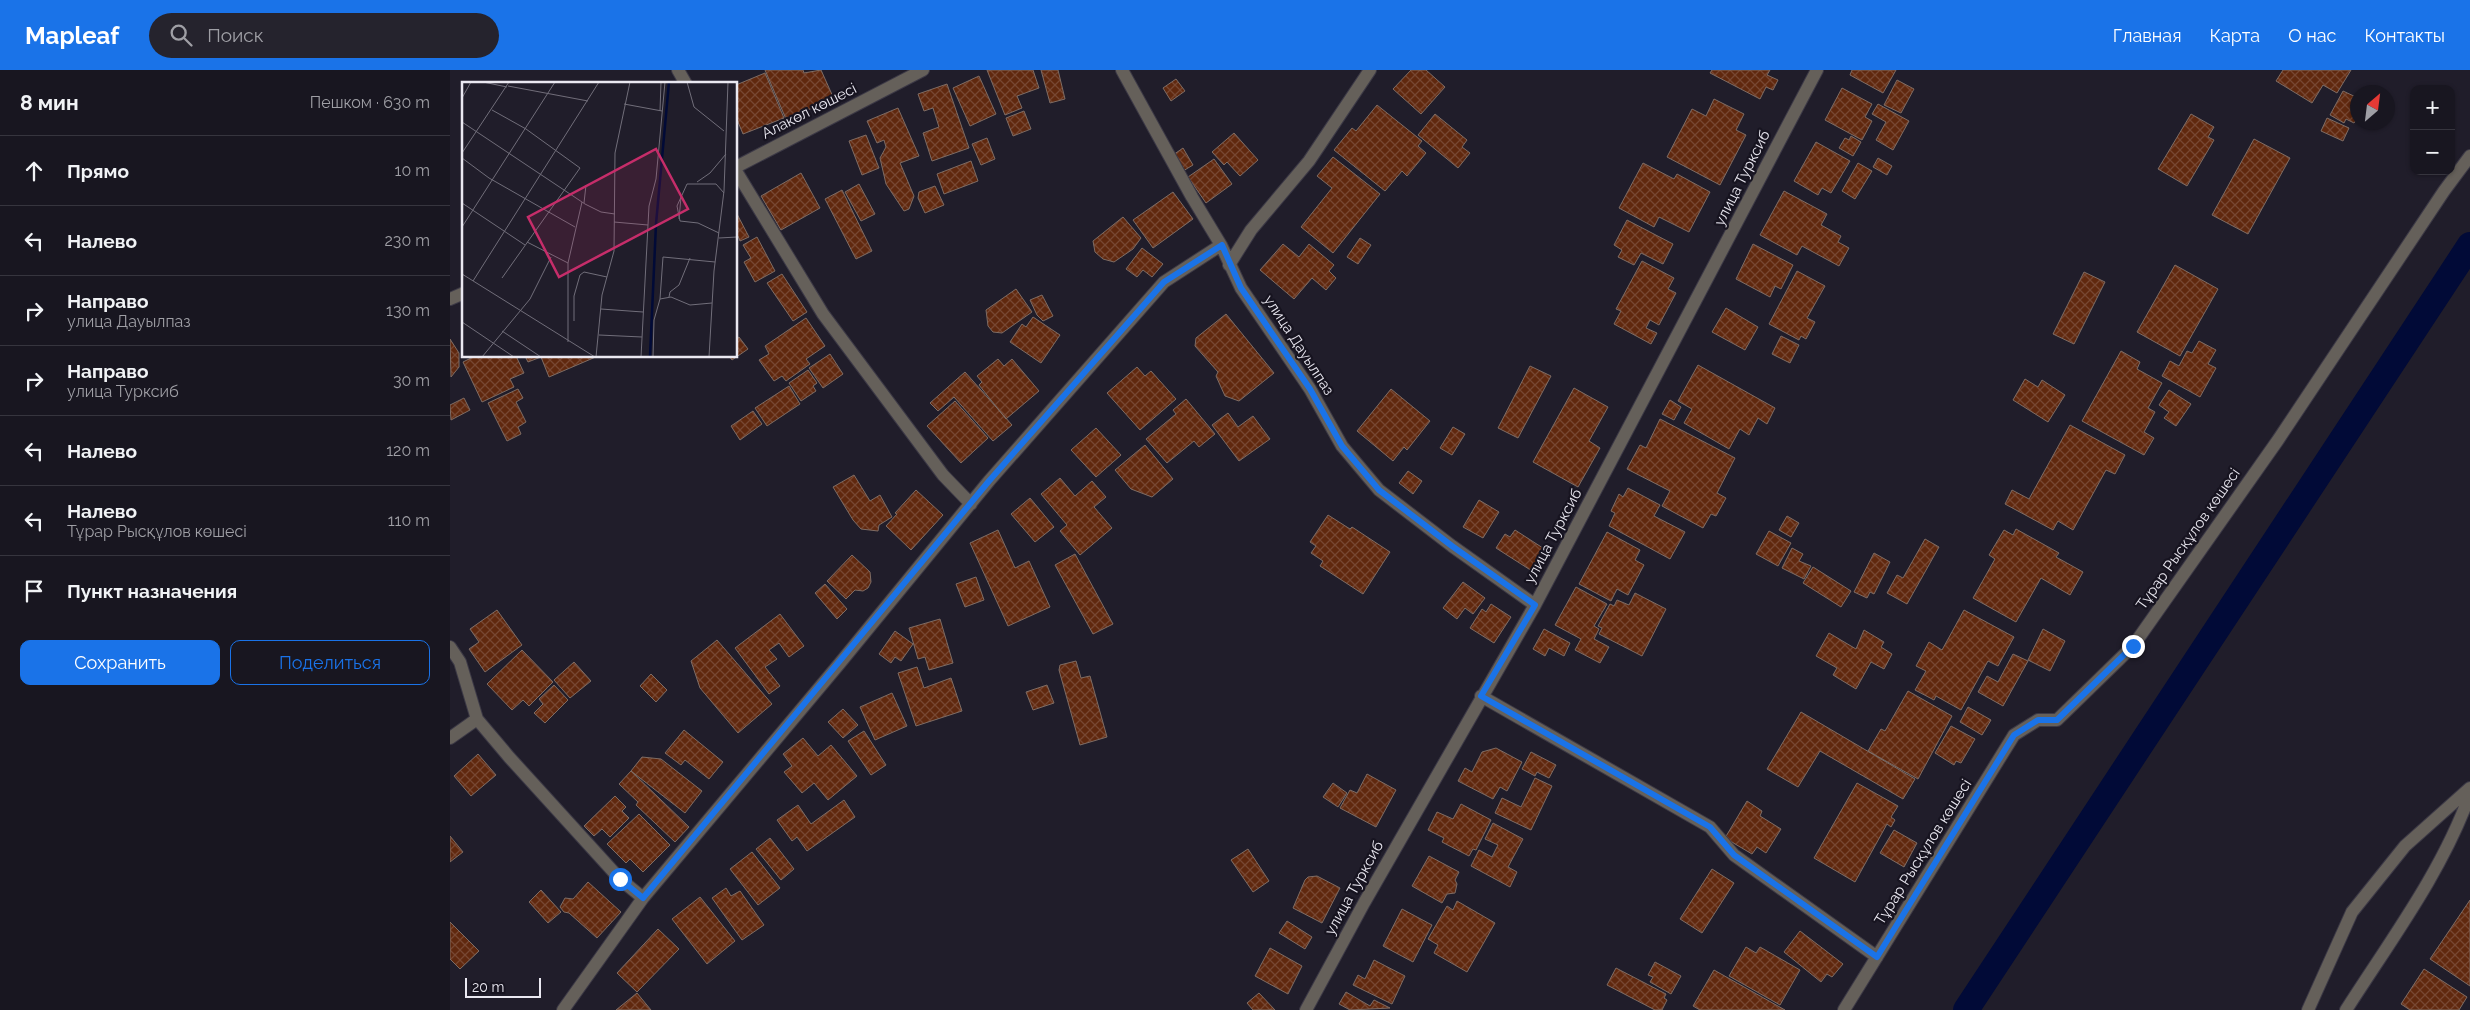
<!DOCTYPE html>
<html lang="ru">
<head>
<meta charset="utf-8">
<style>
	:root { --surface:#181620; --page:#25232d; --text:#f1f3f6; --muted:#9f9fa5; --line:#36353e; --accent:#1a73e8 }
	body { margin:0; font-family:Raleway,sans-serif; background:var(--page); color:var(--text) }
	.controls { position:absolute; right:15px; top:15px; display:grid; overflow:hidden; border-radius:10px; box-shadow:0 1px 4px #0004 }
	.controls button { width:45px; height:45px; display:grid; place-items:center; padding:0; border:0; border-bottom:1px solid var(--line); background:var(--surface); color:var(--text); font:25px sans-serif }
	.compass { position:absolute; left:1900px; top:15px; width:45px; height:45px; border-radius:50%; background:var(--surface); box-shadow:0 1px 4px #0004; rotate:28deg }
	.scale { position:absolute; left:15px; bottom:12px; width:76px; box-sizing:border-box; padding-left:5px; border:2px solid #eae8f1; border-top:0; font-size:14px; line-height:18px; white-space:nowrap; color:#eae8f1; -webkit-text-stroke:4px #171420; paint-order:stroke }
	.stop { position:absolute; width:15px; height:15px; margin:-11px; border:4px solid #1a73e8; border-radius:50%; background:#fff }
	.stop.end { background:#1a73e8; border-color:#fff; box-shadow:0 1px 5px #0008 }
	.list { margin:0; padding:0; list-style:none }
	h2 { display:flex; justify-content:space-between; align-items:center; height:65px; margin:0; padding:0 20px; font-size:21px }
	h2 small { font-size:16px; font-weight:400; color:var(--muted) }
	.list li { display:grid; grid-template-columns:32px 1fr auto; gap:15px; align-items:center; box-sizing:border-box; height:70px; padding:0 20px; border-top:1px solid var(--line) }
	.list b { display:block; font-size:19px; white-space:nowrap }
	.list p { margin:0; font-size:16px; white-space:nowrap; color:var(--muted) }
	.list em { font-size:16px; font-style:normal; color:var(--muted) }
	.actions { display:flex; gap:10px; padding:15px 20px }
	.actions a { flex:1; padding:11px 0; border:1px solid var(--accent); border-radius:10px; text-align:center; font-size:18px; color:var(--accent) }
	.actions .main { background:var(--accent); color:#fff }
	.icon { flex:none; width:28px; height:28px; fill:none; stroke:currentColor; stroke-width:2; stroke-linecap:round; stroke-linejoin:round }
	.map { position:relative; flex:none; width:2020px; height:940px; overflow:hidden }
	header { display:flex; align-items:center; gap:30px; box-sizing:border-box; height:70px; padding:0 25px; background:var(--accent); color:#fff }
	header strong { font-size:24px }
	nav { display:flex; gap:28px; margin-inline-start:auto; font-size:18px }
	.search { width:350px; height:45px; background:var(--page); display:flex; align-items:center; gap:12px; box-sizing:border-box; padding:0 18px; border-radius:28px; color:var(--muted); font-size:19px }
	main { display:flex }
	aside { flex:1; background:var(--surface) }
	.map>svg:first-child { display:block }
	.lines { fill:none; stroke-linecap:round; stroke-linejoin:round }
	.canal { stroke:#010a37; stroke-width:26 }
	.building { fill:url(#building-cross-hatch); stroke:#7e6c64 }
	.minor-casing { stroke:#3c3946; stroke-width:14 }
	.minor { stroke:#65605a; stroke-width:12 }
	.route { stroke:#1a73e8; stroke-width:6 }
	.labels { text-anchor:middle; stroke-width:4.5; stroke-linejoin:round; paint-order:stroke }
	.street-label { font-size:15px; fill:#eae8f1; stroke:#171420 }
	.inset-river { fill:none; stroke:#010a37; stroke-width:2.5 }
	.inset-road { fill:none; stroke:#716e7a; stroke-width:1 }
	.view { fill:#c62d6a; fill-opacity:0.15; stroke:#c62d6a; stroke-width:2.5 }
	.inset-edge { fill:none; stroke:#eae8f1; stroke-width:2.5 }
</style>
</head>
<body>
<header>
<strong>Mapleaf</strong>
<div class="search"><svg class="icon" aria-label="search" viewBox="0 0 24 24"><circle cx="10" cy="10" r="6"/><path d="M15 15l6 6"/></svg>Поиск</div>
<nav><a>Главная</a><a>Карта</a><a>О нас</a><a>Контакты</a></nav>
</header>
<main>
<aside>
<h2>8 мин<small>Пешком · 630 m</small></h2>
<ul class="list">
<li><svg class="icon" aria-label="ahead" viewBox="0 0 24 24"><path d="M12 20V5M6 11l6-6 6 6"/></svg><div><b>Прямо</b></div><em>10 m</em></li>
<li><svg class="icon" aria-label="left" viewBox="0 0 24 24"><path d="M17 20v-9H6M10 6l-5 5 5 5"/></svg><div><b>Налево</b></div><em>230 m</em></li>
<li><svg class="icon" aria-label="right" viewBox="0 0 24 24"><path d="M7 20v-9h11M14 6l5 5-5 5"/></svg><div><b>Направо</b><p>улица Дауылпаз</p></div><em>130 m</em></li>
<li><svg class="icon" aria-label="right" viewBox="0 0 24 24"><path d="M7 20v-9h11M14 6l5 5-5 5"/></svg><div><b>Направо</b><p>улица Турксиб</p></div><em>30 m</em></li>
<li><svg class="icon" aria-label="left" viewBox="0 0 24 24"><path d="M17 20v-9H6M10 6l-5 5 5 5"/></svg><div><b>Налево</b></div><em>120 m</em></li>
<li><svg class="icon" aria-label="left" viewBox="0 0 24 24"><path d="M17 20v-9H6M10 6l-5 5 5 5"/></svg><div><b>Налево</b><p>Тұрар Рысқұлов көшесі</p></div><em>110 m</em></li>
<li><svg class="icon" aria-label="arrive" viewBox="0 0 24 24"><path d="M6 21V4h12l-3 4 3 4H6"/></svg><div><b>Пункт назначения</b></div></li>
</ul>
<div class="actions"><a class="main">Сохранить</a><a>Поделиться</a></div>
</aside>
<div class="map">
<svg width="2020" height="940" viewBox="0 0 2020 940">
	<defs>
		<pattern id="building-cross-hatch" width="8" height="8" patternUnits="userSpaceOnUse" patternTransform="scale(1.25)"><rect width="8" height="8" fill="#60280e"/><path d="M0 0l8 8M0 8l8-8" fill="none" stroke="#774732"/></pattern>
	</defs>
	<rect width="100%" height="100%" fill="#201d2a"/>
	<g class="lines">
		<path class="canal" d="M1516,940l504,-765"/>
	</g>
	<path class="building" d="M315,0h38l1,3 17,-3 13,29 -48,20z
		M537,0h46l6,18 -22,8 5,12 -17,7z
		M591,0h17l7,29 -15,4z
		M961,0h15l19,17 -24,27 -28,-25z
		M1262,0h58l-3,5 11,5 -5,10 -7,-3 -6,12 -50,-26z
		M1402,0h44l-13,23 -33,-18z
		M1833,0h68l-14,23 -14,-8 -11,18 -36,-22z
		M315,3l19,45 -41,16 -7,-17v-32z
		M529,6l17,38 -26,12 -17,-38z
		M726,9l9,12 -14,10 -8,-13z
		M1447,10l17,9 -13,24 -17,-8z
		M497,14l22,64 -37,13 -9,-28 16,-6 -6,-19 -9,3 -6,-17z
		M1392,18l30,16 -7,13 7,4 -10,19 -37,-20z
		M1893,21l15,7v20l-4,5 -8,-4 -2,4 -14,-8z
		M1264,29l30,15 -8,16 10,5 -26,50 -53,-28 25,-48 14,7z
		M1428,34l31,17 -16,29 -17,-10 10,-18 -14,-8z
		M927,35l45,36 -4,5 8,7 -19,23 -5,-5 -17,20 -51,-41 18,-22 4,3z
		M448,38l21,48 -19,7 14,33 -5,13 -5,2 -18,-27 -6,-26 6,-11 -2,-7 -7,3 -10,-22z
		M574,41l7,18 -18,7 -7,-18z
		M985,44l32,26 -5,7 8,6 -12,15 -40,-33z
		M1741,44l23,13 -6,10 6,3 -27,46 -29,-17z
		M1877,48l22,10 -6,13 -22,-10z
		M784,63l24,27 -18,16 -13,-14 -3,3 -12,-13z
		M416,65l13,33 -17,7 -13,-34z
		M1401,66l10,6 -8,14 -14,-8 6,-10 4,2z
		M537,68l8,21 -14,6 -9,-21z
		M1804,69l36,19 -42,76 -36,-19z
		M1366,72l34,19 -19,32 -9,-5 -4,7 -24,-14z
		M733,78l10,17 -10,6 -10,-16z
		M883,87l47,37 -47,59 -32,-26 31,-39 -15,-12z
		M1428,88l14,8 -5,9 -14,-8z
		M764,89l18,25 -26,19 -18,-26z
		M521,91l7,20 -34,13 -7,-20z
		M1193,93l31,16 3,-5 33,18 -21,40 -30,-15 -5,10 -35,-19z
		M1408,93l14,8 -17,28 -13,-8z
		M351,103l19,35 -39,22 -20,-34z
		M409,114l16,30 -14,7 -16,-29z
		M485,116l9,19 -19,8 -7,-15 1,-6z
		M392,120l30,61 -16,8 -31,-60z
		M1334,121l43,23 -6,11 20,11 -3,6 11,6 -10,18 -37,-20 -5,9 -37,-20z
		M723,122l20,27 -40,29 -20,-28z
		M286,142l13,25 -9,4 -2,-5 -2,1z
		M673,147l18,21 -8,11 -19,13 -11,-3 -8,-7 -2,-11z
		M1177,150l46,24 -10,20 -22,-11 -7,12 -16,-8 4,-7 -8,-5z
		M307,167l18,34 -20,11 -11,-20 7,-4 -8,-13z
		M910,168l11,7 -13,19 -11,-7z
		M833,174l16,13 10,-13 25,21 -5,6 7,7 -10,12 -14,-12 -18,21 -34,-29z
		M1303,174l40,21 -12,24 -6,-3 -5,11 -34,-18z
		M692,178l21,16 -11,13 -9,-7 -6,7 -11,-8z
		M1192,191l32,17 -6,11 8,4 -17,32 -9,-5 -4,8 11,5 -6,11 -37,-20 7,-13 -5,-2z
		M1725,195l43,24 -38,67 -43,-24z
		M1347,201l28,15 -18,32 8,4 -9,17 -5,-3 -2,4 -30,-16z
		M1634,202l21,10 -31,62 -21,-10z
		M332,204l25,38 -14,9 -26,-38z
		M566,219l16,23 -30,21 -9,-1 -5,-6 -2,-16z
		M592,225l11,21 -10,5 -6,-6 -7,-15z
		M1276,238l32,19 -13,23 -33,-18z
		M776,244l48,59 -35,28 -14,-5 -9,-20 2,-4 -23,-26 1,-8z
		M583,247l27,18 -19,28 -31,-21 12,-18 4,3z
		M356,248l19,28 -19,13 4,5 -24,17 -4,-5 -8,5 -15,-21 10,-6 -4,-8z
		M1331,266l18,9 -9,18 -18,-9z
		M289,267l9,12 -16,11 -3,-4h7v-17z
		M0,269l9,14v14l-8,10z
		M1749,271l17,9 -8,14 8,4 -16,29 -38,-21 8,-15 9,5 8,-15 5,2z
		M1671,281l19,11 -3,7 25,14 -14,25 7,4 -11,20 10,6 -10,17 -62,-34z
		M380,284l13,20 -20,14 -14,-20z
		M25,286h41l8,17 -14,6 4,8 -32,15 -19,-40z
		M75,286h73l-49,21 -8,-20 -13,5z
		M548,289l6,7 8,-7 27,32 -33,28 -27,-34 3,-3 -5,-6z
		M1248,295l77,43 -8,16 -9,-6 -9,17 -9,-6 -11,20 -45,-26 8,-14 -14,-8z
		M1080,296l21,10 -33,62 -20,-10z
		M687,297l8,9 6,-5 25,28 -36,31 -33,-37z
		M358,300l9,13 -4,3 3,5 -15,10 -12,-18z
		M515,302l47,53 -19,16 -39,-44 -16,14 -8,-8z
		M1575,309l13,8 4,-7 23,15 -17,27 -35,-22z
		M339,316l11,18 -33,22 -12,-18z
		M1124,318l34,19 -19,34 11,7 -22,39 -45,-25z
		M68,319l5,9 -7,4 10,20 -8,5 3,7 -14,7 -19,-38z
		M941,319l39,32 -23,29 -3,-3 -11,14 -36,-30z
		M1719,320l22,14 -15,22 -12,-8 5,-6 -10,-7z
		M14,328l6,12 -19,10 -1,-15z
		M736,329l29,35 -16,13 -5,-6 -27,22 -21,-24 30,-25 -3,-4z
		M1220,330l11,7 -7,13 -12,-6z
		M505,331l33,37 -27,25 -34,-37z
		M303,341l9,13 -22,16 -9,-14z
		M778,343l10,14 15,-11 17,23 -31,22 -27,-36z
		M1210,349l75,39 -18,35 9,5 -10,18 -5,-2 -8,14 -41,-22 8,-15 -43,-22 13,-24 6,3z
		M1620,355l55,30 -10,19 -9,-4 -33,60 -15,-9 -5,9 -48,-26 7,-14 17,9z
		M1003,357l12,7 -13,21 -12,-7z
		M646,358l25,27 -25,22 -25,-27z
		M695,375l28,34 -21,18 -21,-8 -16,-19z
		M958,401l14,10 -9,13 -14,-11z
		M404,405l16,26 10,-6 12,22 -13,8 -1,6 -17,-2 -8,-9 -20,-33z
		M610,408l15,18 17,-15 14,16 -12,10 18,21 -32,27 -20,-24 7,-6 -26,-31z
		M1178,418l32,17 -6,11 31,16 -15,27 -61,-33 6,-13 -4,-2 8,-17 4,3z
		M466,420l27,25 -32,35 -25,-24 11,-12 -2,-1z
		M580,428l24,29 -19,15 -24,-28z
		M1029,430l20,12 -16,26 -20,-11z
		M878,445l22,14 2,-2 38,25 -27,42 -43,-28 3,-5 -12,-8 5,-7 -6,-4z
		M1337,446l12,7 -8,14 -12,-7z
		M1566,459l43,24 -3,4 27,15 -13,23 -29,-17 -25,44 -43,-24 22,-39 -6,-4 15,-25 9,5z
		M548,460l17,38 14,-7 21,46 -42,19 -38,-83z
		M1065,460l31,20 -14,21 -36,-23 9,-14 5,3z
		M1319,461l22,12 -13,23 -22,-12z
		M1157,462l33,18 -5,10 9,5 -16,30 -11,-6 -6,12 -32,-17z
		M1475,469l14,8 -32,57 -20,-11 10,-18 6,3z
		M1342,478l11,6 -4,7 12,5 -7,13 -22,-11z
		M1424,483l16,9 -16,32 -4,-2 -3,6 -13,-6z
		M625,484l38,70 -20,10 -38,-69z
		M402,485l18,17 1,10 -3,6 -5,3 -8,-1 -9,9 -19,-18z
		M1363,497l38,24 -10,16 -38,-24z
		M526,507l8,23 -19,7 -9,-23z
		M1013,512l22,16 -12,16 -8,-6 -8,11 -14,-11z
		M375,514l22,25 -10,10 -22,-26z
		M1126,517l31,17 -13,22 5,3 -5,10 15,8 -9,16 -25,-13 6,-11 -26,-14z
		M1185,523l31,16 -24,47 -43,-22 3,-6 -4,-2 12,-22 4,2 3,-6 12,5z
		M1041,534l20,13 -17,26 -24,-15 12,-19 4,3z
		M47,540l25,35 -37,27 -16,-23 10,-7 -9,-13z
		M1514,540l50,27 -16,29 -10,-5 -27,49 -25,-14 -2,4 -19,-10 11,-19 -10,-5 13,-24 13,8z
		M330,544l24,32 -15,11 -10,-14 -10,7 8,9 -12,8 15,19 -11,8 -34,-46z
		M490,549l13,44 -24,7 -4,-13 -7,2 -9,-31z
		M1094,559l26,14 -6,13 -15,-8 -4,8 -12,-7z
		M1593,559l22,12 -15,30 -22,-11z
		M1414,560l20,12 -3,5 11,7 -8,15 -13,-7 -15,27 -23,-14 4,-7 -21,-12 13,-23 27,16z
		M445,561l18,13 -12,17 -6,-4 -4,6 -12,-9z
		M267,570l55,64 -34,29 -38,-45 -9,-27z
		M72,580l31,32 -24,24 -6,-6 -11,10 -25,-26z
		M1563,584l15,7 -25,45 -25,-14 9,-16 11,6z
		M626,591l5,17 9,-2 17,61 -27,8 -21,-75 1,-5z
		M124,592l17,19 -21,17 -16,-18z
		M467,597l7,21 27,-10 11,33 -46,15 -18,-53z
		M201,604l16,16 -11,12 -16,-16z
		M104,615l14,15 -23,23 -11,-10 9,-9 -4,-5z
		M597,615l7,18 -21,7 -7,-18z
		M1458,621l44,25 -34,63 -50,-28 13,-22 4,2z
		M442,623l15,33 -32,14 -15,-33z
		M1518,637l23,13 -9,15 -22,-13z
		M393,639l15,16 -15,13 -15,-16z
		M1351,642l114,67 -12,20 -83,-48 -22,36 -31,-18z
		M1501,656l24,13 -14,24 -5,-2 -2,4 -19,-12z
		M234,660l39,32 -14,17 -24,-19 -4,5 -16,-12z
		M414,661l22,34 -15,10 -23,-34z
		M353,668l15,18 13,-11 26,31 -29,24 -14,-17 -12,10 -18,-21 8,-6 -9,-12z
		M1046,678l26,14 -15,29 -7,-4 -7,12 -35,-18 7,-13 7,4 10,-20z
		M1081,682l25,13 -7,13 -12,-6 -2,4 -13,-7z
		M28,684l18,21 -25,21 -17,-20z
		M192,687l19,2 41,32 -17,22 -54,-42z
		M181,701l58,56 -14,15 -39,-37 2,-3 -19,-18z
		M917,704l29,16 -20,37 -36,-19 10,-18 7,3z
		M1085,708l17,8 -21,44 -36,-17 7,-15 19,9z
		M883,713l14,10 -9,14 -15,-10z
		M1407,713l41,23 -7,11 4,3 -4,7 -4,-3 -32,58 -41,-24z
		M165,726l11,11 -4,4 7,7 -19,19 -8,-8 -8,7 -10,-10z
		M394,730l11,17 -48,34 -10,-14 -5,4 -15,-21 21,-15 13,19z
		M1297,731l15,10 -2,5 21,13 -15,24 -9,-6 -5,7 -27,-16z
		M1011,734l30,16 -15,30 -3,-1 -4,7 -27,-14 2,-4 -16,-8 9,-18 16,7z
		M189,744l31,31 -27,27 -13,-13 -4,4 -19,-19z
		M1043,753l30,16 -15,28 9,5 -7,15 -39,-21 8,-16 13,7 6,-12 -13,-6z
		M1444,760l23,13 -13,24 -24,-14z
		M0,766l13,16 -13,10z
		M320,768l24,31 -13,11 -25,-31z
		M798,779l21,32 -16,11 -22,-32z
		M302,782l28,36 -22,17 -28,-36z
		M979,786l30,16 -4,8 2,4 -2,9 -8,1 -5,9 -30,-17z
		M1262,799l22,14 -32,50 -22,-14z
		M867,806l23,12 -18,35 -29,-15 12,-28 3,-3z
		M138,812l33,30 -24,26 -28,-25 -5,-1 -4,-5 5,-9 8,1z
		M276,818l5,8 9,-5 24,34 -22,15 -30,-42z
		M91,820l20,22 -13,11 -19,-21z
		M250,827l35,44 -28,23 -35,-45z
		M2020,830v86l-40,-27z
		M1007,831l38,22 -28,49 -33,-19 4,-8 -10,-6 19,-33 6,4z
		M952,839l30,16 -19,37 -30,-16z
		M837,851l25,16 -7,12 -26,-16z
		M0,852l29,29 -19,18 -10,-10z
		M208,859l21,20 -42,43 -20,-19z
		M1350,861l43,33 -11,13 -5,-3 -6,8 -37,-30z
		M1296,877l10,6 4,-6 40,23 -20,35 -51,-29z
		M820,878l32,18 -14,28 -33,-18z
		M924,890l31,16 -13,28 -39,-19 5,-10 7,4z
		M1205,892l26,14 -10,18 -21,-12 3,-5 -5,-2z
		M1166,898l50,26 -2,4 3,2 -5,10h-7l-48,-25z
		M1974,899l43,28 -8,13h-49l-9,-6z
		M1264,900l71,40h-85l-7,-4z
		M896,922l24,14 4,-6 16,8 -40,2 -11,-6z
		M187,923l14,17h-35z
		M809,923l16,17h-22l-6,-7z"/>
	<g class="lines">
		<g class="minor-casing">
			<path id="minor" d="M228,0l8,14
				M672,0l70,127 29,48 20,43 69,101 32,57 37,44 73,56 83,59
				M286,97l187,-97
				M286,101l87,143 120,161 28,29
				M779,195l22,-35 58,-69 61,-91
				M0,229l14,-6
				M0,577l10,15 17,57 32,38 111,122 23,19 -80,112
				M1031,626l229,131 24,28 143,102
				M0,668l27,-19
				M193,828l197,-235 149,-182 175,-199 57,-37
				M856,940l58,-107 171,-298 282,-535
				M1394,940l170,-275 24,-15h19l76,-74 145,-206 166,-249 26,-35
				M1858,940l44,-98 53,-66 65,-58
				M1896,940c44,-69 96,-138 124,-216"/>
		</g>
		<use href="#minor" class="minor"/>
	</g>
	<g class="lines">
		<path class="route" d="M170,809l23,19 346,-417 175,-199 58,-37 19,43 69,101 32,57 37,44 73,56 83,59 -54,91 229,131 24,28 143,102 137,-222 24,-15h19l76,-74"/>
	</g>
	<g class="labels">
		<g class="street-label">
			<text transform="translate(359 41) rotate(-27)" y="5">Алакөл көшесі</text>
			<text transform="translate(1292 108) rotate(-63)" y="5">улица Турксиб</text>
			<text transform="translate(849 275) rotate(57)" y="5">улица Дауылпаз</text>
			<text transform="translate(1103 466) rotate(-62)" y="5">улица Турксиб</text>
			<text transform="translate(1738 469) rotate(-55)" y="5">Тұрар Рысқұлов көшесі</text>
			<text transform="translate(1473 782) rotate(-58)" y="5">Тұрар Рысқұлов көшесі</text>
			<text transform="translate(904 818) rotate(-61)" y="5">улица Турксиб</text>
		</g>
	</g>
	<g transform="translate(12 12)">
		<rect width="275" height="275" fill="#201d2a"/>
		<path class="inset-river" d="M188,275l6,-133 13,-142"/>
		<path class="inset-road" d="M21,0l24,5M225,0l7,25 30,24M46,4l80,15M0,16l9,-16M162,22l38,7M30,28l34,19 54,39 -78,110M198,29l1,-29M0,40l123,82 16,8 14,2M0,71l47,-71M0,76l27,20 86,49M235,100l13,-9 16,-19M0,121l63,42M122,121l2,-18M217,137l2,-22M152,140l34,3M0,145l93,-145M257,151l-21,-10 -18,-2 -3,-15 10,-22h29l8,9M257,156l18,-1M65,160l41,21v79M106,181l14,-61M0,192l133,83M11,199l126,-199M207,215l1,-5 9,-7 11,-27M198,217l3,-42 52,5M139,227l42,3M112,239v-25l6,-21 4,-3 23,5M0,240l52,35M40,249l39,26M137,253l43,2M20,275l48,-58 21,-42M134,275l6,-62 12,-44 1,-98 15,-71M179,275l8,-151 7,-27 9,-97M191,275l1,-37 6,-21 11,-2 19,8 22,-2M247,275l5,-86 10,-80 4,-109"/>
		<path class="view" d="M194,67l32,60 -129,68 -31,-60z"/>
		<rect width="275" height="275" class="inset-edge"/>
	</g>
</svg>
<div class="controls">
<button>+</button>
<button>−</button>
</div>
<svg class="compass" viewBox="-18 -18 36 36"><path d="M0-13l5 13h-10z" fill="#e53935"/><path d="M0 13l5-13h-10z" fill="#9f9fa5"/></svg>
<div class="scale">20 m</div>
<div class="stop" style="left:170px;top:809px"></div>
<div class="stop end" style="left:1683px;top:576px"></div>
</div>
</main>
</body>
</html>
